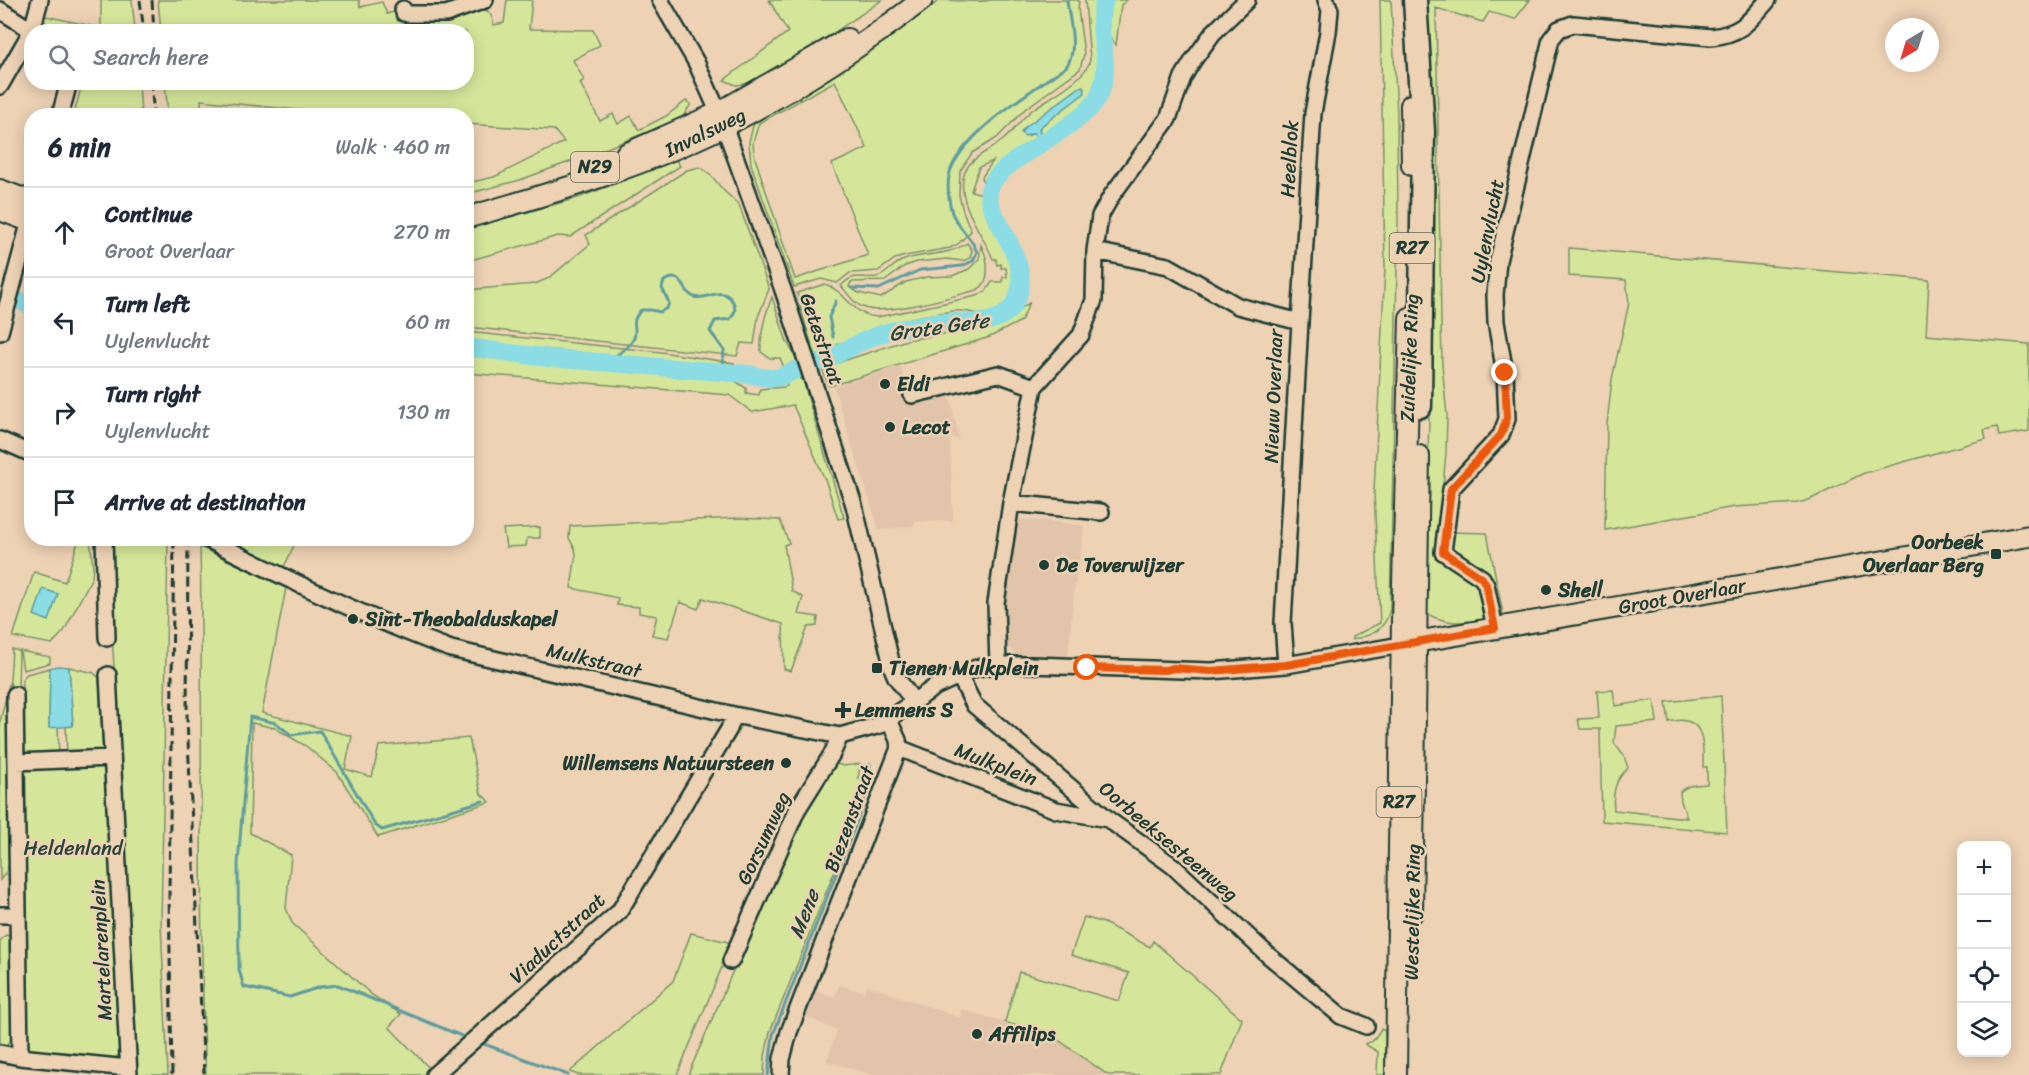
<!DOCTYPE html>
<html lang="en">
<head>
<meta charset="utf-8">
<style>
	:root { --surface:#fff; --page:#f6f6f7; --text:#1f2937; --muted:#747a83; --line:#e0e1e3 }
	body { margin:0; font-family:Sriracha,sans-serif; background:var(--page); color:var(--text) }
	.controls { position:absolute; right:18px; bottom:18px; display:grid; overflow:hidden; border-radius:12px; box-shadow:0 3px 15px #0003 }
	.controls button { width:54px; height:54px; display:grid; place-items:center; padding:0; border:0; border-bottom:2px solid var(--line); background:var(--surface); color:var(--text); font:30px sans-serif }
	.compass { position:absolute; left:1885px; top:18px; width:54px; height:54px; border-radius:50%; background:var(--surface); box-shadow:0 3px 15px #0003; rotate:218deg }
	.stop { position:absolute; width:18px; height:18px; margin:-14px; border:4px solid #ea580c; border-radius:50%; background:#fff }
	.stop.end { background:#ea580c; border-color:#fff; box-shadow:0 2px 6px #0008 }
	.list { margin:0; padding:0; list-style:none }
	h2 { display:flex; justify-content:space-between; align-items:center; height:78px; margin:0; padding:0 24px; font-size:26px }
	h2 small { font-size:20px; font-weight:400; color:var(--muted) }
	.list li { display:grid; grid-template-columns:39px 1fr auto; gap:18px; align-items:center; box-sizing:border-box; height:90px; padding:0 24px; border-top:2px solid var(--line) }
	.list b { display:block; font-size:22px; white-space:nowrap }
	.list p { margin:0; font-size:20px; white-space:nowrap; color:var(--muted) }
	.list em { font-size:20px; font-style:normal; color:var(--muted) }
	.icon { flex:none; width:33px; height:33px; fill:none; stroke:currentColor; stroke-width:2; stroke-linecap:round; stroke-linejoin:round }
	.map { position:relative; flex:none; width:2029px; height:1075px; overflow:hidden }
	.search { position:absolute; background:var(--surface); box-shadow:0 3px 15px #0003; left:24px; top:24px; width:450px; height:66px; display:flex; align-items:center; gap:15px; box-sizing:border-box; padding:0 21px; border-radius:24px; color:var(--muted); font-size:22px }
	.panel { position:absolute; background:var(--surface); box-shadow:0 3px 15px #0003; left:24px; top:108px; width:450px; height:438px; border-radius:24px }
	.map>svg:first-child { display:block }
	.built { fill:#e1c4aa }
	.green { fill:#d5e69a; stroke:#7a9267; stroke-width:1.5; fill-rule:evenodd }
	.water { fill:#8bdce5; stroke:#609c9e; stroke-width:1.5 }
	.lines { fill:none; stroke-linecap:round; stroke-linejoin:round }
	.stream { stroke:#609c9e; stroke-width:3 }
	.river { stroke:#8bdce5; stroke-width:18 }
	.minor-casing { stroke:#1f3d34; stroke-width:20 }
	.major-casing { stroke:#1f3d34; stroke-width:24 }
	.highway-casing { stroke:#1f3d34; stroke-width:27 }
	.minor { stroke:#edd2b4; stroke-width:15 }
	.major { stroke:#edd2b4; stroke-width:20 }
	.highway { stroke:#edd2b4; stroke-width:22 }
	.rail { stroke:#1f3d34; stroke-width:3; stroke-dasharray:9 4.5; stroke-linecap:butt }
	.route { stroke:#ea580c; stroke-width:8 }
	.poi-dot { fill:#1f3d34; stroke:#edd2b4; stroke-width:2 }
	.labels { text-anchor:middle; stroke-width:5; stroke-linejoin:round; paint-order:stroke }
	.shield { fill:#edd2b4; stroke:#5d6a5a; stroke-width:1.5 }
	.shield-label { font-size:18px; font-weight:bold; fill:#1f3d34 }
	.street-label { font-size:20px; fill:#1f3d34; stroke:#edd2b4 }
	.poi-label { font-size:20px; font-weight:bold; fill:#1f3d34; stroke:#edd2b4; text-anchor:start }
	.park-label { font-size:20px; fill:#284539; stroke:#edd2b4 }
	.water-label { font-size:21px; font-style:italic; fill:#24453d; stroke:#edd2b4 }
</style>
</head>
<body>
<div class="map">
<svg width="2029" height="1075" viewBox="0 0 2029 1075">
	<rect width="100%" height="100%" fill="#edd2b4"/>
	<filter id="ink" filterUnits="userSpaceOnUse"><feTurbulence type="fractalNoise" baseFrequency=".0167" numOctaves="2"/><feDisplacementMap in="SourceGraphic" scale="12" xChannelSelector="R" yChannelSelector="G"/><feConvolveMatrix kernelMatrix="1 2 1 2 8 2 1 2 1" color-interpolation-filters="sRGB"/></filter>
	<g filter="url(#ink)">
		<path class="built" d="M901,366l8,36 40,-9 10,46 -9,-2 3,84 -39,1v4l-35,4 -45,-143z
			M1016,519l32,2 36,5 -1,13 -9,51 -6,68 -48,-1 -11,-9 -4,-8v-46z
			M839,985l25,7 3,-7 93,33 1,-9 96,30 51,36h-236l-45,-14 10,-31 -39,-16 11,-25 26,8z"/>
		<path class="green" d="M101,0h31l3,31h-80l-6,-3 -8,-13 60,13z
			M158,0h201l1,7 22,-5 5,12 15,-5 82,-1 7,7 3,10 10,-2 3,-23h25l-3,29 64,1 7,15 -27,15 11,20 -4,3 20,38 13,-7 5,10 13,-8 8,14 27,-14 20,-15 5,3 -9,14 -75,30 -87,32 -53,14v-11l27,-6 70,-35 -10,-12 -87,-6 -1,-8 -122,-1 -143,-15 1,15h-34l-3,-32 301,-1v-50l-305,-1z
			M769,0h113l-47,32 -82,51 -17,2 -12,-5 64,-48z
			M940,0c11,0 43,3 50,0h89l-1,9 6,45 -4,15 -55,40 -28,29 -25,15 -12,18 -1,24 4,16 8,20 -13,13 -8,4 -45,8 -10,3 -17,12 -28,2 -13,10 -16,-4 -27,8 -43,-123 -2,-22 4,-16 7,-10c63,-35 124,-70 180,-116zM835,81l32,67 -35,16 36,91 -73,24 -41,-124 -1,-13 6,-19z
			M1085,0h15c-4,14 -1,27 0,41 2,59 -10,60 -53,94l-5,1 -3,-5 1,-4 44,-34 -57,43 7,-3 2,4 -29,24 -20,22 -4,-1 -1,-5 11,-16 -14,6 -8,24 8,2 5,-2c1,10 0,21 5,31 8,14 19,24 23,40 7,27 1,53 -32,52 -6,0 -12,-3 -18,-3 -9,-1 -19,2 -28,3 -21,2 -43,10 -63,15l1,3 -34,12 -11,11 -8,3c-7,-6 -19,-53 -22,-65l28,-9c21,7 28,33 53,33l99,-21 9,-5 6,-9h10l1,-5h4l-1,-9h-5v-4l-4,1 -1,-6h-3c-9,-22 -27,-44 -30,-68 -4,-31 21,-36 40,-51 10,-8 18,-21 29,-30 14,-11 55,-31 58,-50z
			M1112,0h15l-6,5 -5,40c-13,-14 -15,-29 -4,-45z
			M1380,0h11l6,113 1,107 -8,389c-5,22 -18,26 -38,31v-3l28,-14 -6,-131 11,-224z
			M1425,0h105l-15,19 -26,-7 -6,10 -47,-14 5,312 1,45 5,51 -1,36 -9,100 42,29 8,35 -1,4c-24,2 -37,5 -59,-6l-1,-6 -3,1 6,-189 3,-233z
			M82,83h57l2,32h-67z
			M676,160l4,6 -110,71 -12,-1 -91,25v-32l111,-31z
			M700,167l10,7 13,16 16,15 30,84 -11,28 -4,27 -13,-1 -4,13 -270,-29v-37l68,-6 14,-6 41,-34 -4,-9 101,-65z
			M967,243l5,7 -2,8 -7,3 -16,-2 -30,3 -12,4 -20,15 -34,1 -2,5 10,6 22,5 25,-16 21,-5 25,-1 17,-7 10,-10 2,-14c7,13 11,37 -4,45 -24,6 -92,26 -112,18 -12,-4 -16,-14 -24,-22 15,-17 25,-4 39,-10 9,-4 14,-13 24,-16 22,-8 43,-3 63,-17z
			M1569,248l360,32 -3,55 103,9v87l-30,5 -2,-9 -13,3 2,9 -122,34 -55,27 -12,3 -63,4 -129,23 2,-106 5,-45 17,-76 -3,-23 -57,-4z
			M772,297l15,45 11,19 -3,2v3l-10,4 -5,-12h-10l-9,-6c-1,-21 4,-36 11,-55z
			M1030,302l-9,19 -31,16 -160,49 -2,-1 -6,-17 85,-28 91,-15z
			M467,332l194,20 73,11v6l-96,-9 -19,-4 -152,-14z
			M467,355l216,22 49,2 14,9v5l13,2 1,-6 24,-2 3,-1 -1,-5 13,-5 1,3 3,-1 5,20 36,120 -6,1 -12,-37 -33,-77 -41,7 -23,-17 -262,-22z
			M737,518l43,2 9,23 -5,2 8,46 11,6 -5,17 20,3 -1,9 -9,1 -17,44 -7,-2 -1,-45 -80,-26 -5,11 -18,-7 -12,36 -16,-3 5,-19 -18,-3v-6l-22,-2 1,-7 -47,-10 5,-34 -1,-5 -6,-11 1,-12z
			M540,527v11h-13l-1,8 -20,1 -3,-18z
			M1451,532l36,1 17,86 -4,1c-3,-12 -5,-27 -11,-38 -12,-20 -44,-20 -38,-50z
			M79,539h11l3,28 -1,10 -28,54 -12,13 -39,-7 21,-65 31,10z
			M107,539h61l-7,385 7,151h-32z
			M223,539h74l-14,30z
			M200,547l86,41 -24,125 90,23 -7,33 27,8 7,-31 90,-8 12,56 9,8 -112,35 -41,-65 -31,-26 -31,-18 -23,-5 -2,110 41,22 -5,53 6,15 80,72 29,19 -12,13 42,43 -5,5h-220c-9,-176 -2,-352 -6,-528z
			M12,649l7,2 -1,38 -6,-2 -2,-5 -2,51 2,129 -4,10 -6,8v-158l10,-42z
			M20,651l30,6v6l-27,7z
			M69,667l25,6 5,5 4,76 -36,2 -1,-30 7,-1z
			M50,668l-1,59h9l1,30 -37,2v-80l5,-5z
			M1613,690l2,16 39,-6 3,22 -41,4 -2,17 10,13 4,12c-13,12 -16,24 -14,42l73,8 -6,-17 -1,-9c7,-8 17,-7 27,-8v-17h-4c1,-25 1,-54 -34,-45l-3,-20 55,-6 6,136 -125,-11 -2,-92h-20l-2,-10 21,-1 -2,-27z
			M830,762l13,4 17,-2 -2,15 7,3 -30,88 -65,162 -5,24 -1,19h-76l115,-266z
			M108,763l13,288 -9,12 -82,-11 -6,-8 -4,-277z
			M1084,917l20,6 46,24 3,-6 89,78 -21,56h-113l-51,-36 -52,-17 14,-50 100,29 10,-28 -58,-18z
			M691,933l41,10 -55,132h-99l-8,-3 103,-91z
			M6,935l7,3v102l-8,5h-5v-104z
			M1381,1029l4,2v44h-8l1,-23 -13,-8 8,-3z"/>
		<path class="water" d="M1083,86l2,7 -45,34 -1,4 3,5 -6,1 -2,-4 -10,3 -3,-3 3,-5 56,-41z
			M43,589l15,5 -9,27 -15,-6z
			M57,666l12,1 4,59 -24,2 1,-60z"/>
		<g class="lines">
			<path class="stream" d="M851,288l28,1 41,-19 42,-4 11,-5 4,-9c-5,-15 -19,-24 -25,-39 -3,-10 -5,-26 -3,-37 8,-39 85,-87 117,-109 13,-17 3,-47 1,-67
				M833,337l-4,-20 7,-16
				M837,346l3,6
				M609,361c7,-6 22,-14 25,-23 4,-14 -5,-14 7,-28h10l9,2 7,-4 2,-5 -7,-15 2,-7c21,-11 18,12 30,16 14,4 29,-13 39,5 3,6 2,12 -3,17l-15,2 -5,10 14,19 -2,21
				M789,373l3,6
				M464,1037l-126,-52 -18,2 -30,10 -46,-10 -5,-17 -1,-106 12,-147 26,6 15,12 29,-4 55,94 7,5 101,-29
				M484,1044l84,31
				M768,1075l5,-40 85,-217 9,-27 3,-27"/>
			<path class="river" d="M21,301l11,6
				M466,347l83,11 198,16c8,1 18,5 27,4 7,0 15,-5 21,-8 10,-4 20,-6 30,-10 24,-11 45,-25 71,-30 13,-3 27,-6 40,-8 26,-2 60,8 77,-16 20,-30 -4,-62 -17,-89 -4,-7 -9,-17 -7,-26 7,-33 92,-60 109,-94 18,-35 -6,-65 7,-97"/>
			<g class="minor-casing">
				<path id="minor" d="M660,0l36,62 28,63 59,165 71,215 39,165 3,7 18,25
					M403,9l1,4 6,1h36l39,-14
					M0,10l34,22
					M0,86l32,-56 8,-30
					M60,116l9,-34
					M1095,251l5,-35 12,-21 56,-76 15,-42 11,-18 19,-26 34,-33
					M1300,322l13,-209 15,-81 2,-22 -4,-10
					M0,332l32,-119
					M912,395l86,-21 36,13
					M0,440l32,14
					M1011,503l90,9
					M104,538l3,100
					M205,538c80,40 162,80 246,111l283,66 106,21 40,-11 55,-38 41,-19 22,-3h33l180,6 75,-6 115,-20
					M1495,628l-9,-43 -4,-7 -39,-26 8,-63 50,-54 6,-16 -2,-46 -9,-51 -1,-27 3,-34 53,-222 8,-10 14,-5 138,13c30,-3 38,-15 57,-37
					M998,665l-2,-62 15,-100 23,-116 47,-52 13,-35 1,-49 73,15 70,40 62,16 -17,301 3,42
					M108,675l21,400
					M959,675l15,30 135,115 64,46 95,89 73,61 25,10
					M15,695l5,362
					M889,720l9,20 1,8
					M899,748l157,62 52,9
					M16,762l95,-4
					M0,915h18
					M731,961l66,-151 35,-56 8,-18
					M0,1053l20,4 108,11
					M434,1075l185,-163 110,-183 5,-14
					M781,1075l1,-16 7,-27 110,-284"/>
			</g>
			<g class="major-casing">
				<path id="major" d="M1411,105l1,60
					M626,154l92,-41 129,-74
					M0,190l32,12
					M0,210l32,12
					M466,218c76,-22 152,-44 224,-76 83,-37 160,-87 232,-142
					M1404,644l625,-108
					M1412,913l7,-457
					M1396,1075l6,-454 8,-303"/>
			</g>
			<g class="highway-casing">
				<path id="highway" d="M1415,0l8,131 -3,275"/>
			</g>
			<use href="#minor" class="minor"/>
			<use href="#major" class="major"/>
			<use href="#highway" class="highway"/>
			<path class="rail" d="M140,0l4,32
				M152,0l2,32
				M151,82l3,34
				M188,538l-1,181 17,356
				M172,1075l-3,-183 5,-354"/>
		</g>
	</g>
	<g class="lines" filter="url(#ink)">
		<path class="route" d="M1087,668l78,2 9,-2 37,3 75,-6 209,-37 -9,-43 -4,-7 -39,-26 8,-63 50,-54 6,-17 -2,-45"/>
	</g>
	<g class="poi-dot">
		<circle cx="885" cy="384" r="6"/>
		<circle cx="890" cy="427" r="6"/>
		<rect x="1990" y="548" width="12" height="12" rx="3"/>
		<circle cx="1044" cy="565" r="6"/>
		<circle cx="1546" cy="590" r="6"/>
		<circle cx="353" cy="619" r="6"/>
		<rect x="871" y="662" width="12" height="12" rx="3"/>
		<path d="M840 701h6v6h6v6h-6v6h-6v-6h-6v-6h6z"/>
		<circle cx="786" cy="763" r="6"/>
		<circle cx="977" cy="1034" r="6"/>
	</g>
	<g class="labels">
		<g class="shield">
			<rect x="571" y="152" width="48" height="30" rx="4.5"/>
			<rect x="1389.5" y="233" width="45" height="30" rx="4.5"/>
			<rect x="1376.5" y="787" width="45" height="30" rx="4.5"/>
		</g>
		<g class="shield-label">
			<text x="595" y="173">N29</text>
			<text x="1412" y="254">R27</text>
			<text x="1399" y="808">R27</text>
		</g>
		<g class="street-label">
			<text transform="translate(705 132) rotate(-26)" y="7">Invalsweg</text>
			<text transform="translate(1289 159) rotate(-87)" y="7">Heelblok</text>
			<text transform="translate(1487 231) rotate(-79)" y="7">Uylenvlucht</text>
			<text transform="translate(822 339) rotate(71)" y="7">Getestraat</text>
			<text transform="translate(1409 358) rotate(-88)" y="7">Zuidelijke Ring</text>
			<text transform="translate(1273 396) rotate(-88)" y="7">Nieuw Overlaar</text>
			<text transform="translate(1682 596) rotate(-10)" y="7">Groot Overlaar</text>
			<text transform="translate(594 660) rotate(13)" y="7">Mulkstraat</text>
			<text transform="translate(996 764) rotate(21)" y="7">Mulkplein</text>
			<text transform="translate(849 819) rotate(-70)" y="7">Biezenstraat</text>
			<text transform="translate(763 838) rotate(-65)" y="7">Gorsumweg</text>
			<text transform="translate(1169 841) rotate(40)" y="7">Oorbeeksesteenweg</text>
			<text transform="translate(1412 912) rotate(-89)" y="7">Westelijke Ring</text>
			<text transform="translate(557 938) rotate(-43)" y="7">Viaductstraat</text>
			<text transform="translate(101 950) rotate(-93)" y="7">Martelarenplein</text>
		</g>
		<g class="poi-label">
			<text x="897" y="391">Eldi</text>
			<text x="902" y="434">Lecot</text>
			<text x="1984" y="549" text-anchor="end">Oorbeek<tspan x="1984" dy="23">Overlaar Berg</tspan></text>
			<text x="1056" y="572">De Toverwijzer</text>
			<text x="1558" y="597">Shell</text>
			<text x="365" y="626">Sint-Theobalduskapel</text>
			<text x="889" y="675">Tienen Mulkplein</text>
			<text x="855" y="717">Lemmens S</text>
			<text x="774" y="770" text-anchor="end">Willemsens Natuursteen</text>
			<text x="989" y="1041">Affilips</text>
		</g>
		<g class="park-label">
			<text x="73" y="855">Heldenland</text>
		</g>
		<g class="water-label">
			<text transform="translate(939 327) rotate(-8)" y="7">Grote Gete</text>
			<text transform="translate(804 914) rotate(-69)" y="7">Mene</text>
		</g>
	</g>
</svg>
<div class="controls">
<button>+</button>
<button>−</button>
<button><svg class="icon" aria-label="locate" viewBox="0 0 24 24"><circle cx="12" cy="12" r="6"/><path d="M12 2v4M12 18v4M2 12h4M18 12h4"/></svg></button>
<button><svg class="icon" aria-label="layers" viewBox="0 0 24 24"><path d="M12 4l9 5-9 5-9-5zM3 14l9 5 9-5"/></svg></button>
</div>
<svg class="compass" viewBox="-18 -18 36 36"><path d="M0-13l5 13h-10z" fill="#e53935"/><path d="M0 13l5-13h-10z" fill="#747a83"/></svg>
<div class="stop" style="left:1087px;top:668px"></div>
<div class="stop end" style="left:1505px;top:373px"></div>
<div class="search"><svg class="icon" aria-label="search" viewBox="0 0 24 24"><circle cx="10" cy="10" r="6"/><path d="M15 15l6 6"/></svg>Search here</div>
<section class="panel">
<h2>6 min<small>Walk · 460 m</small></h2>
<ul class="list">
<li><svg class="icon" aria-label="ahead" viewBox="0 0 24 24"><path d="M12 20V5M6 11l6-6 6 6"/></svg><div><b>Continue</b><p>Groot Overlaar</p></div><em>270 m</em></li>
<li><svg class="icon" aria-label="left" viewBox="0 0 24 24"><path d="M17 20v-9H6M10 6l-5 5 5 5"/></svg><div><b>Turn left</b><p>Uylenvlucht</p></div><em>60 m</em></li>
<li><svg class="icon" aria-label="right" viewBox="0 0 24 24"><path d="M7 20v-9h11M14 6l5 5-5 5"/></svg><div><b>Turn right</b><p>Uylenvlucht</p></div><em>130 m</em></li>
<li><svg class="icon" aria-label="arrive" viewBox="0 0 24 24"><path d="M6 21V4h12l-3 4 3 4H6"/></svg><div><b>Arrive at destination</b></div></li>
</ul>
</section>
</div>
</body>
</html>
